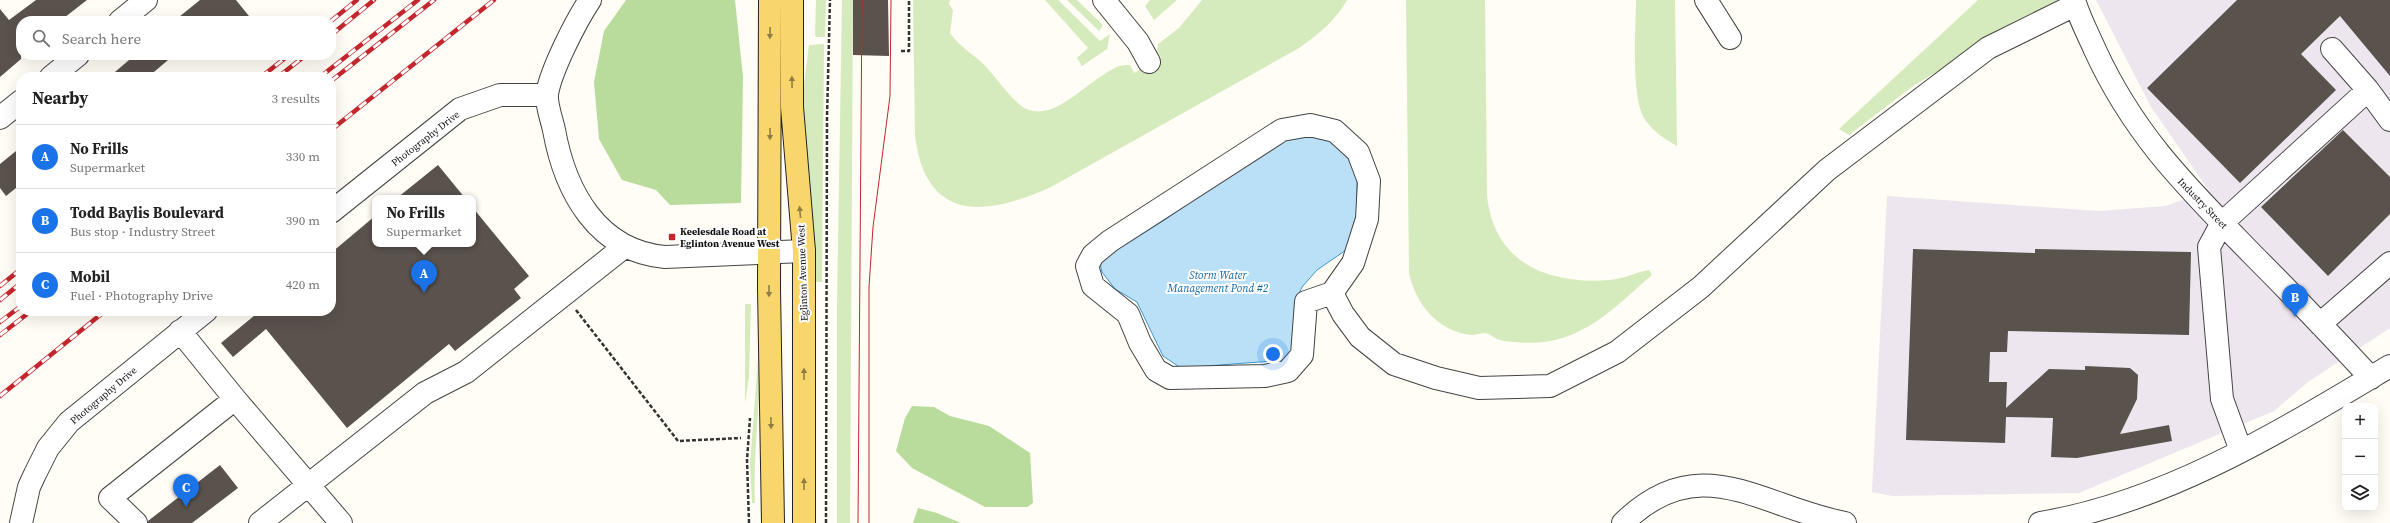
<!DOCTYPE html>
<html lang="en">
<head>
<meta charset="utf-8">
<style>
	:root { --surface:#fff; --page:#f6f6f6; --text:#222; --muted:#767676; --line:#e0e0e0; --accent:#1a73e8 }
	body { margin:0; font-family:"Source Serif 4",serif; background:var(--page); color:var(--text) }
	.controls { position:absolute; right:12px; bottom:12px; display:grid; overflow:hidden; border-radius:8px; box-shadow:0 4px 16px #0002 }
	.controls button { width:36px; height:36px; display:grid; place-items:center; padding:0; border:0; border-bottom:1px solid var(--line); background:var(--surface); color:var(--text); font:20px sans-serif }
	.you { position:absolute; left:1273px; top:354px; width:14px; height:14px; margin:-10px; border:3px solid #fff; border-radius:50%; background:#1a73e8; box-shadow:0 0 0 6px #1a73e833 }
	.badge { display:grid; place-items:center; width:26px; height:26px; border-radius:50%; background:var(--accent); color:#fff; font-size:13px; font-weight:700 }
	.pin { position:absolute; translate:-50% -33px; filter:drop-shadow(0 1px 2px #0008) }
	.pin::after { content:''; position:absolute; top:21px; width:14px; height:12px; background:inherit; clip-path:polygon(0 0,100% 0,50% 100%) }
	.popup { position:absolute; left:372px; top:195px; width:104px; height:52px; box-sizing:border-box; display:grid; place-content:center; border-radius:8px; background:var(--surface); filter:drop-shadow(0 1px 3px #0005); font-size:13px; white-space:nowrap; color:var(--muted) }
	.popup b { font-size:15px; color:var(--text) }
	.popup::after { content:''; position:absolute; left:50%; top:100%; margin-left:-8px; border:8px solid transparent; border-top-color:var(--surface) }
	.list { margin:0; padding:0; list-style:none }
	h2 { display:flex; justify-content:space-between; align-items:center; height:52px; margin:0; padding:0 16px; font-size:17px }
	h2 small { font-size:13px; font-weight:400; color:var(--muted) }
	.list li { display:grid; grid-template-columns:26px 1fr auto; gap:12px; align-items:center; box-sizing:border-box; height:64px; padding:0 16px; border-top:1px solid var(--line) }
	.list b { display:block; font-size:15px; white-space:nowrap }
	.list p { margin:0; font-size:13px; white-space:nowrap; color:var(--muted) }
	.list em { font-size:13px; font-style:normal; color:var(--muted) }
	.icon { flex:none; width:22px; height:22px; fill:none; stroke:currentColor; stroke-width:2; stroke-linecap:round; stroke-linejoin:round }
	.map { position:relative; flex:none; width:2390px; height:523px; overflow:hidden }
	.search { position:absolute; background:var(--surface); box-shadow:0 4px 16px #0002; left:16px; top:16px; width:320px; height:44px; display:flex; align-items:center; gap:10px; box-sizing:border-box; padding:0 14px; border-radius:16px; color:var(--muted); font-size:15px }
	.panel { position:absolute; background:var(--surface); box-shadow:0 4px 16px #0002; left:16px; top:72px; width:320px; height:244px; border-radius:16px }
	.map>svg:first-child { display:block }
	.industrial { fill:#eee6ef }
	.green { fill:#d5ebbd }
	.forest { fill:#b9dc9c }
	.water { fill:#b9e0f7; stroke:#3f96cf }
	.building { fill:#5a524d }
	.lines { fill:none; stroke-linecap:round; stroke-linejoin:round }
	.minor-casing { stroke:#444; stroke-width:24 }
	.major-casing { stroke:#222; stroke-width:24 }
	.path { stroke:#333; stroke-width:2.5; stroke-dasharray:4 2; stroke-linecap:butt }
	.minor { stroke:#fff; stroke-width:22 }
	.major { stroke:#f9d66b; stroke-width:22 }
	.tram { stroke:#c4262e; stroke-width:1 }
	.rail-casing { stroke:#c4262e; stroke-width:4.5 }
	.rail { stroke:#fff; stroke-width:3; stroke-dasharray:9; stroke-linecap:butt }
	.oneway { fill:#917d42 }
	.poi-dot { fill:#c4262e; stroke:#fff; stroke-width:1.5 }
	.labels { text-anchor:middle; stroke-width:4; stroke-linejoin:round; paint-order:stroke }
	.street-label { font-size:10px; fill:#111; stroke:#fff }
	.poi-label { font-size:10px; font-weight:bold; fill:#111; stroke:#fff; text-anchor:start }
	.water-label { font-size:11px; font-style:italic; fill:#1768a6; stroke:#fff }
</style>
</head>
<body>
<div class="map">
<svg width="2390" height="523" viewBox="0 0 2390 523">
	<rect width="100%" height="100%" fill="#fffdf5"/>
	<path class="industrial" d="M2096,0h294v328l-82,54 -34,29 -195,82 -187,3 -20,-4 15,-296 212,15 66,-5 44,-15 -58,-84z"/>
	<path class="green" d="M816,0h10l-1,37h-9l-1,-2z
		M842,0h11l-3,523h-13v-218z
		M913,0h37l-1,4 4,6 -3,23c10,15 26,22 38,36 10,11 20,26 32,36 27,21 59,-15 80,-28 10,-7 18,-13 30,-12l4,8 27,-15 -4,-7 1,-7 21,-16 23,-28h145c-11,20 -29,35 -48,48l-248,139c-64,29 -125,37 -136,-51z
		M1045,0h13l42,41 10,-7 -3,15 -25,17 -5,-8 11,-10z
		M1067,0h10l26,25 -4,6z
		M1150,0h27l-23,20 -9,-14z
		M1406,0h79l2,196c7,67 61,89 123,84 13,-1 26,-8 39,-10l3,5c-43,37 -75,74 -137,67 -6,0 -13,-1 -18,-3 -4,-2 -7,-5 -11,-6 -5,0 -10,2 -15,2 -34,-4 -55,-31 -62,-62z
		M1636,0h39l2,146c-12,-7 -22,-13 -31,-25 -16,-21 -10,-93 -10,-121z
		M1978,0h80l1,4 -72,38 -74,44 -64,49 -10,-6z
		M824,44l-2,238h-8l-12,-182 7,-55z
		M745,304h6l-2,73 -4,27z
		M758,358h2c0,48 -7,96 -5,145h-3l-2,-39z"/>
	<path class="forest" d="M626,0h109l8,77 -2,126 -71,2 -14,-15 -34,-10 -23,-41 -5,-57 10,-51z
		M912,406l22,1 16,9 39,10 41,27 3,50 -6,4h-42l-73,-39 -16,-17 9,-33z
		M918,508l19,5 24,10h-48z"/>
	<path class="water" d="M1302,129l32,11 17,17 6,23v24l-1,32 -7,12 -32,22 -15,17 -6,13 1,50 -12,10 -104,8 -18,-12 -26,-54 -22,-13 -13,-17 -2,-8 7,-8 59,-37 103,-72z"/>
	<path class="building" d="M36,0h51l-27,21h-39v38l-21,18v-68l9,11z
		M200,0h36l17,21h-79z
		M853,0h35l1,56 -36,-1z
		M2237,0h153v76l-50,-60 -39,38 35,36 -96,93 -93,-95z
		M135,55h39l-26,22h-39z
		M2343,130l47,47v37l-62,62 -67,-69z
		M21,147v37l-15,12 -6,-8v-24z
		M438,165l27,33h-68z
		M473,208l56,68 -15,13 7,9 -66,53 -6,-7 -102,84 -81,-99 -33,28 -12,-14 39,-32h71v-58l44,-37v28h98z
		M1913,249l122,4v-4l156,3 -2,83 -181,-4 -1,21h-17l-1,30h18l-1,26 43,-39 36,1v-4l45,2 8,7 -1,24 -17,35 49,-9 3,16 -95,17 -26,-1 2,-39 -47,-1 -1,26 -99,-3z
		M220,465l18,23 -46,35h-44v-2z"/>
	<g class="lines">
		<g class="minor-casing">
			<path id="minor" d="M590,0c-14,21 -39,70 -43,94 -1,11 5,26 7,36 11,61 43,121 111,127l139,-6
				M1104,0l34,42 11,20
				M1706,0l24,38
				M2074,0c5,17 14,34 21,50 40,87 93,138 158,205 40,40 79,81 118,123
				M120,21l26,-21
				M2332,49l36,41
				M51,77l27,-22
				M0,118l21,-17
				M1310,125l25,6 23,21 11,29 -2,38 -14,44 -21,30 -26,9 -4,53 -14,16 -23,5 -95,2 -14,-8 -16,-27 -12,-29 -35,-28 -6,-20 6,-11 17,-14 172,-111z
				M331,212l129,-103 40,-14h47
				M1332,293l11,21 17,23 34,27 42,14 43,10 71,-2 67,-34 84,-65 126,-117 161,-122 87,-43
				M2320,324l70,-61
				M180,331l55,68 106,124
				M2241,451l-19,-52 -13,-152 13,-24 146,-133 22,30
				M21,523l8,-36 6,-13 13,-26 21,-26 137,-111
				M136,523l-26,-25 125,-99
				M260,523l165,-130 41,-21 158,-125
				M1623,523c77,-76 137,-16 222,0
				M2040,523c127,-21 241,-92 350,-157"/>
		</g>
		<g class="major-casing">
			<path id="major" d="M770,0l-1,288 4,235
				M792,0v107l12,144v272"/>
		</g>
		<path class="path" d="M901,51h8v-51
			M576,310l102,131 63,-3
			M749,523l-2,-63 3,-42
			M826,523l1,-405 3,-118"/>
		<use href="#minor" class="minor"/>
		<use href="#major" class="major"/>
		<path class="tram" d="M858,523l4,-523
			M869,523v-236l4,-60 17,-131 1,-96"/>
		<g class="rail-casing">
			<path id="rail" d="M331,21l26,-21
				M331,35l43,-35
				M261,77l28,-22
				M278,77l28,-22
				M320,77l98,-77
				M331,81l103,-81
				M331,130l163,-130
				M0,286l21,-17
				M0,300l21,-17
				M0,322l21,-16
				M0,335l31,-24
				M0,396l105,-85"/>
		</g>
		<use href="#rail" class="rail"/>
	</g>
	<defs><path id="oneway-solid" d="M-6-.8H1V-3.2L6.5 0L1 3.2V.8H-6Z"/></defs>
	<g class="oneway">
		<use href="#oneway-solid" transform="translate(770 33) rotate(91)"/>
		<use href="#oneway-solid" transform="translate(792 82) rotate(-91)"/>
		<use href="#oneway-solid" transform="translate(770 134) rotate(90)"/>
		<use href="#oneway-solid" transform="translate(800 212) rotate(-95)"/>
		<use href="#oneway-solid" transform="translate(769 291) rotate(90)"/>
		<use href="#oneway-solid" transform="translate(804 374) rotate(-90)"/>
		<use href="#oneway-solid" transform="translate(771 423) rotate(89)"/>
		<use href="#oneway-solid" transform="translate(804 484) rotate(-90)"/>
	</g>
	<rect class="poi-dot" x="668" y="233" width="8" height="8" rx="2"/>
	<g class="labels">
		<g class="street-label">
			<text transform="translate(425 138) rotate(-38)" y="4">Photography Drive</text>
			<text transform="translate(2203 203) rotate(46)" y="4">Industry Street</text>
			<text transform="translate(802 273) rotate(-92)" y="4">Eglinton Avenue West</text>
			<text transform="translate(103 395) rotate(-40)" y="4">Photography Drive</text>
		</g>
		<g class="poi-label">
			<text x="680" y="235">Keelesdale Road at<tspan x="680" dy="12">Eglinton Avenue West</tspan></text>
		</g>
		<g class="water-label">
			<text x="1218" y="279">Storm Water<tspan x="1218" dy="13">Management Pond #2</tspan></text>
		</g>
	</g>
</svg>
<div class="controls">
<button>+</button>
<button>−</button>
<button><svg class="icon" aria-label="layers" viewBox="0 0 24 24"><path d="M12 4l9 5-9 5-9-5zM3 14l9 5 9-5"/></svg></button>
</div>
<div class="you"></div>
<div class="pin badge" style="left:424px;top:293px">A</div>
<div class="popup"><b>No Frills</b>Supermarket</div>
<div class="pin badge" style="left:2295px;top:317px">B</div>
<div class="pin badge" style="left:186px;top:507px">C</div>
<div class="search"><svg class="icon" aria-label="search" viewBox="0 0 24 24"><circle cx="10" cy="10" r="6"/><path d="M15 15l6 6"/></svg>Search here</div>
<section class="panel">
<h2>Nearby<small>3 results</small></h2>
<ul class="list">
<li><span class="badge">A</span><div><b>No Frills</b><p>Supermarket</p></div><em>330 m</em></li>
<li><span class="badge">B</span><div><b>Todd Baylis Boulevard</b><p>Bus stop · Industry Street</p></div><em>390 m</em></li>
<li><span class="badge">C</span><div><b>Mobil</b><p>Fuel · Photography Drive</p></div><em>420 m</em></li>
</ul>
</section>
</div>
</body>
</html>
